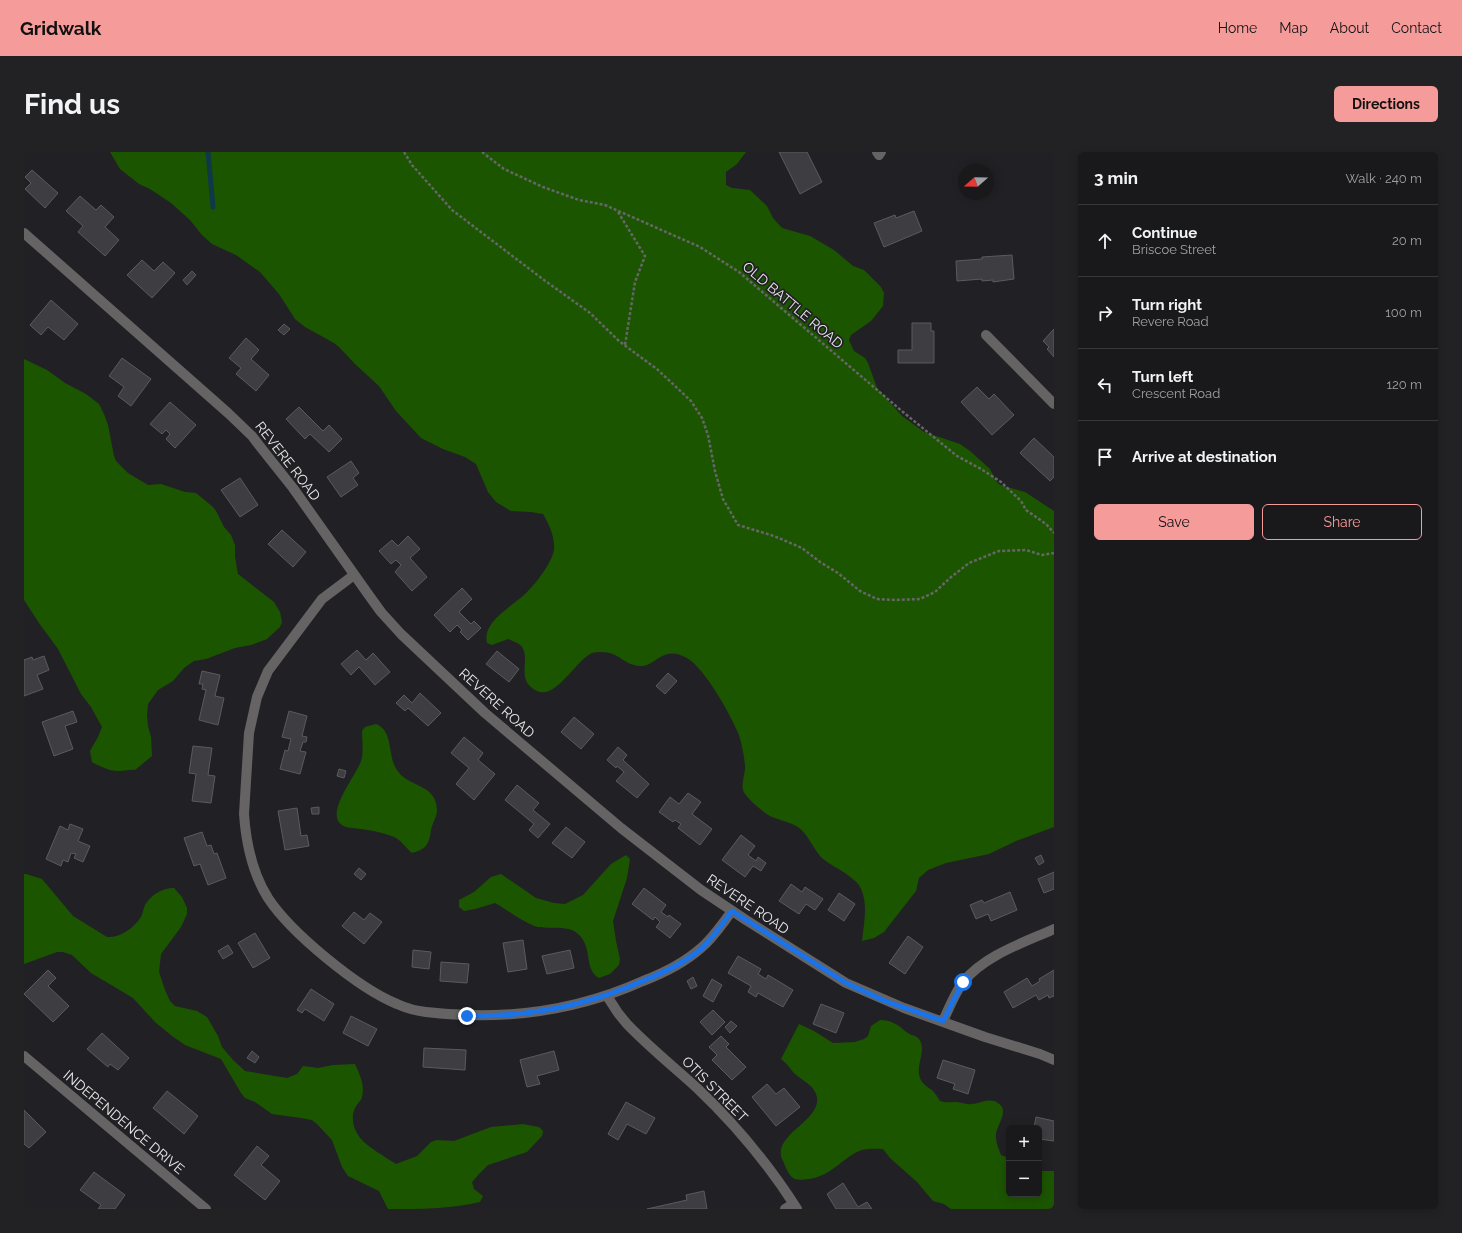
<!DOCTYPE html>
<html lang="en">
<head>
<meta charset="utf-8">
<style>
	:root { --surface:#19191c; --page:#222225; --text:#f1f3f6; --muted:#9fa0a3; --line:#37383b; --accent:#f59b9a }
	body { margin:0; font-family:Raleway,sans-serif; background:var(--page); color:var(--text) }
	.controls { position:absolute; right:12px; bottom:12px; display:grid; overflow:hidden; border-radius:6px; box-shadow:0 2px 10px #0003 }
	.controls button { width:36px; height:36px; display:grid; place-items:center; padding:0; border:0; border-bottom:1px solid var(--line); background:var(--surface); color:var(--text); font:20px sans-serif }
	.compass { position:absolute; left:934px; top:12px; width:36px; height:36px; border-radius:50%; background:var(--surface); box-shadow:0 2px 10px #0003; rotate:250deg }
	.stop { position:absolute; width:12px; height:12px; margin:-9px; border:3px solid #1a73e8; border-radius:50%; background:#fff }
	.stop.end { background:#1a73e8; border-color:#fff; box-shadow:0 1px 4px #0008 }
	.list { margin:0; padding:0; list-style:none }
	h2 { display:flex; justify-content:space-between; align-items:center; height:52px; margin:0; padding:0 16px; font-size:17px }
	h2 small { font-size:13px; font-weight:400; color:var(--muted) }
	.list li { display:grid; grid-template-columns:26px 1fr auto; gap:12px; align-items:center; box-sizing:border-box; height:72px; padding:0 16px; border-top:1px solid var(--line) }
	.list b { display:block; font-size:15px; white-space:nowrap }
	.list p { margin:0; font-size:13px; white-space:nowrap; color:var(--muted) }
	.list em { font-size:13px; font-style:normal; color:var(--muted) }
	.actions { display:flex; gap:8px; padding:12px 16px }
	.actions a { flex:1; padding:9px 0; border:1px solid var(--accent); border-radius:6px; text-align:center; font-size:14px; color:var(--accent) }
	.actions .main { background:var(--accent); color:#111 }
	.icon { flex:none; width:22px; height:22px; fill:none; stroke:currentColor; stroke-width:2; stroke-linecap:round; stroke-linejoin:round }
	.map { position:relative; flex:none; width:1030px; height:1057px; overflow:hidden; border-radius:6px }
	header { display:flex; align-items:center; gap:24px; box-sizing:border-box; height:56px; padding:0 20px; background:var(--accent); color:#111 }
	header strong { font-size:19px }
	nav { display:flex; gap:22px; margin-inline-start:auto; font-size:14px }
	.intro { display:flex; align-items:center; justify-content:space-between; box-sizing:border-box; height:96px; padding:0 24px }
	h1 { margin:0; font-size:28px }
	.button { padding:10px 18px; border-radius:6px; background:var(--accent); color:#111; font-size:14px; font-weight:700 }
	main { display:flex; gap:24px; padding:0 24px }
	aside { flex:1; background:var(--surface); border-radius:6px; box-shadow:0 2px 10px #0003 }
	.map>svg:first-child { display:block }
	.forest { fill:#1c5500 }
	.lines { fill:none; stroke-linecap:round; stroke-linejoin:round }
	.stream { stroke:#103846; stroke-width:5 }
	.building { fill:#3e3e42; stroke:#5b5a5f }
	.path { stroke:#666669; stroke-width:2.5; stroke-dasharray:3 2; stroke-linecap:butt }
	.street { stroke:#656363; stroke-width:10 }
	.route { stroke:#1a73e8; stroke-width:5 }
	.labels { text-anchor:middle; stroke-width:3.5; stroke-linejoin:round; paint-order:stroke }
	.street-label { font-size:14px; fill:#eaeaec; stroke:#212125 }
</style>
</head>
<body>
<header>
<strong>Gridwalk</strong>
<nav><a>Home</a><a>Map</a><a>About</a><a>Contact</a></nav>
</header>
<div class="intro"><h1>Find us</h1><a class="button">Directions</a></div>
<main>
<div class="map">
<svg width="1030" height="1057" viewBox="0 0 1030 1057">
	<rect width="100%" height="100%" fill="#212125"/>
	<path class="forest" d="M86,0h636l-9,12 -11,8v13l6,3 18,2 17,16 6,12 9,10 28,8 24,14 19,16 11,4 17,17 3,6 -1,13 -12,15 -20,14 -2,5 5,11 11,7 3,5 9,25 25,28 22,16 36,12 10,7 20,18 6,12 4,4 25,7 29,19v316l-38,14 -27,13 -43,9 -18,7 -9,8 -3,13 -32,41 -10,6 -12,3c2,-19 7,-39 -3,-56 -3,-4 -10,-9 -14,-12 -7,-5 -16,-9 -23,-15 -9,-9 -13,-23 -24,-31 -8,-5 -19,-7 -28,-11 -7,-4 -21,-16 -25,-22 -6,-8 1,-20 0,-29 -1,-9 -3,-21 -6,-30 -7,-18 -35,-68 -52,-77 -25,-14 -31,9 -47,8 -17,-1 -20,-14 -39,-14 -3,0 -7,0 -9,1 -16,7 -36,47 -55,38 -24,-11 -3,-36 -18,-47 -3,-2 -7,-3 -11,-5l-16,6 -5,-2c-5,-21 24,-36 37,-48 10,-9 29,-33 30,-46 1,-12 -5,-25 -11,-35l-12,-2 -20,-1 -15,-9 -8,-10 -12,-28 -11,-7 -22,-8 -22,-11 -25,-27 -17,-25 -24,-22 -16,-17 -5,-4 -29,-16 -10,-8 -16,-25 -19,-22 -24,-17 -24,-11 -10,-9 -12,-15 -19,-17 -21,-14 -11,-5 -19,-15z
		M0,207l23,11 18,13 21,11 13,10 5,10 4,11 6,31 2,5 12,12 20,12 13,-1 24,8 11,1 17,14 3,4 8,16 7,8 4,10v12l3,17 36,28 6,10 2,10 -2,5 -13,12 -16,6 -16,3 -29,11 -12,2 -10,7 -11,13 -15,9 -10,14 -1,11 1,11 3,11 1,19 -17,14c-6,-1 -10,1 -16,1 -7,1 -20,-5 -27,-9l-2,-11 8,-14 4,-10 -11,-20 -10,-13 -23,-45 -19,-26 -15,-23z
		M352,572c18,7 11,32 21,46 11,18 41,13 40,42 -1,6 -5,12 -6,18 -2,15 -5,19 -19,23 -6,-5 -11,-13 -18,-16 -11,-5 -30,-8 -42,-9 -37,-4 4,-51 9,-67 3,-8 1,-21 1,-30l3,-4z
		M602,703l4,4 -3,19 -14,43 3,20 4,18 -1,6 -9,9 -11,4c-16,-9 -5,-31 -22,-45 -9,-8 -28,-4 -39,-6 -11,-2 -32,-18 -43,-24l-20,6 -11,2 -5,-4v-7l15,-8 17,-15 10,-3 35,24 18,5 11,1 18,-9 28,-31z
		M0,722h2l16,5 31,37 34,21c13,1 27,-9 34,-20 2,-3 2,-8 4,-12 6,-10 17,-17 29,-17l8,9 5,11v6l-6,13 -20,27 -2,18 6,18 5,11 5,5 22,5 10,6 11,19 4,11 11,13 12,11 42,7 10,-4 6,-8 15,2 15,-3 22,-1c5,11 10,22 7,33 -1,4 -5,7 -7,11 -5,11 -1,23 7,32 6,7 25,18 34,24l21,-8 14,-14 6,-2 17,1 37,-14 32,-3 16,3 4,4 -1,5 -15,16 -39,13 -8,8 -8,9 2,7 9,7 -3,6c-28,7 -62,7 -92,7l-9,-18 -31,-15 -6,-9 -10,-27 -15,-16 -5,-4 -11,-2 -29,-4 -17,-12 -10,-4 -4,-5 -20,-34 -36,-14 -13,-9 -17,-14 -22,-24 -42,-25 -19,-18 -9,-3h-6l-33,12z
		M856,868c11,0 17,4 25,11 4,4 10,4 13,7 10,10 -3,28 2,40 2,6 8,9 13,13 3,3 5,7 7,10 6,2 10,1 15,1 6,0 11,3 16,2 9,0 18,-7 27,-1 12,8 -1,21 -2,31 -1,7 3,15 5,21l8,3v36h30v-23h15v38h-103l-7,-5 -11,-3 -16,-19 -27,-24 -7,-9c-8,0 -16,-1 -24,2 -5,2 -9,5 -13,8 -12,9 -22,18 -37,20 -18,3 -19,-2 -26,-18 -15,-28 49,-42 31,-71 -4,-6 -13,-11 -19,-16 -5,-5 -7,-10 -14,-15l18,-35 15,7 19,12 22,-1 9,-3 4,-3 3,-10z"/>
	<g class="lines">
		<path class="stream" d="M184,0l5,55"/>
	</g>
	<path class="building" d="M755,0h28l15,30 -22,12z
		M8,18l26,23 -13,15 -20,-19 6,-6 -6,-6z
		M56,44l16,14 5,-5 13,12 -9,10 14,13 -14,16 -27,-24 5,-6 -17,-15z
		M890,59l8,20 -38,16 -10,-24 21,-8 1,3z
		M988,103l2,24 -21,3v-2l-11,1v-2l-25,2 -1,-20 26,-2v-2z
		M118,108l12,11 9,-9 12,11 -23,25 -25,-23z
		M168,119l4,4 -9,10 -4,-5z
		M27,148l27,24 -14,16 -16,-13 -7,8 -11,-10z
		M888,171h19v8h3v32h-36v-13h14z
		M260,172l6,5 -6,6 -6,-5z
		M1030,177v28l-7,-8 2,-2 -6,-6z
		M222,186l13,12 -8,9 18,16 -13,16 -20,-17 5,-6 -12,-10z
		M98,206l29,21 -20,27 -13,-10 6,-9 -15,-11z
		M953,235l12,12 5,-5 20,21 -22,20 -31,-33z
		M146,250l26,23 -21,23 -9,-9 4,-5 -4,-4 -4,4 -12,-10z
		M275,255l24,24 6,-6 13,14 -13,13 -19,-18 -5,5 -19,-20z
		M1010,286l20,19v20l-4,4 -30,-28z
		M327,309l8,12 -6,5 5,7 -17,12 -14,-20z
		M216,326l18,27 -18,12 -19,-27z
		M258,378l24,22 -13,15 -25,-23z
		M384,384l12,13 -10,9 17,19 -15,14 -17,-19 6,-7 -5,-5 -5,4 -12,-13 13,-11 6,6z
		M438,436l10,11 -13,13 12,12 3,-3 7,7 -13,12 -8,-8 2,-2 -5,-5 -7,7 -16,-17z
		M333,498l9,10 7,-7 17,19 -15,13 -16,-18 -8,8 -10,-11z
		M473,499l22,18 -10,13 -23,-18z
		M20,504l5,14 -12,5 6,14 -19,7v-36l8,-3 1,3z
		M178,519l18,4 -5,21 9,2 -6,27 -19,-5 7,-30 -4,-1 1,-5h-4z
		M644,521l9,8 -12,13 -9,-8z
		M396,541l21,20 -13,13 -20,-18 -3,3 -9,-8 8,-8 8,8z
		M49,559l4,11 -12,4 8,23 -19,7 -12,-34z
		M265,559l18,5 -5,20 5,1 -1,5h-3l-3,9 6,1 -6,22 -20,-5 5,-19 3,1 3,-12 -9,-2z
		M550,565l20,17 -13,15 -20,-17z
		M440,585l19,16 -5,7 17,14 -21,26 -18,-16 13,-16 -18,-15z
		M169,594l19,2 -4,27 7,1 -4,27 -19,-2 4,-27 -7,-1z
		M594,595l9,8 -4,5 26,24 -12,14 -21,-17 8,-9 -7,-6 -1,2 -9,-8z
		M315,617l7,2 -2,7 -7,-2z
		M493,633l22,18 -6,7 17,14 -12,14 -9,-8 5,-6 -29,-24z
		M664,641l13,9 -9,12 20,15 -12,16 -22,-17 3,-4 -6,-4 -2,2 -14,-10 11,-15 9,7z
		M295,655v7h-7l-1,-6z
		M273,656l4,28 6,-1 2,11 -24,4 -7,-39z
		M46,672l13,5 -5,12 12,5 -7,16 -9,-4 2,-4 -5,-1 -3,9 -5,-2 -2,6 -15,-7 14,-33 8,4z
		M542,675l19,15 -13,16 -20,-15z
		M178,680l5,14 4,-1 3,9 3,-1 9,25 -18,7 -8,-21 -6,2 -10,-28z
		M717,683l14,11 -7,9 8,6 2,-4 8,6 -5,8 -8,-5 -8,11 -23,-17z
		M1017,703l3,7 -5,3 -4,-7z
		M335,716l7,6 -5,6 -7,-6z
		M1030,720v17l-10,4 -6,-14z
		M767,732l11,8 3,-5 18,12 -8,11 -9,-6 -7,10 -20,-13z
		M620,736l22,17 -5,7 7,5 1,-2 12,9 -11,14 -14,-11 4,-5 -5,-5 -2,3 -21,-16z
		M986,740l7,18 -26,11 -3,-7 -12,5 -6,-14 12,-5 2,3z
		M815,741l16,11 -11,17 -16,-11z
		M330,760l10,8 6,-7 12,9 -18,22 -22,-18z
		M231,781l15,25 -17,10 -15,-25z
		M884,784l15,11 -18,27 -16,-11z
		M499,788l4,29 -19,3 -5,-29z
		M204,793l5,8 -10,6 -5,-8z
		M389,798l18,2 -2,17 -17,-2z
		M546,798l4,18 -27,6 -5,-18z
		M714,804l23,13 -3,5 8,5 2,-4 25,15 -10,17 -25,-14 -2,4 -8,-5 3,-6 -23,-13z
		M417,810l28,2 -2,19 -27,-2z
		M24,818l8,8 -8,8 21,20 -16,16 -29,-28z
		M1030,818v26l-5,2 -1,-3 -9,5 -3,-5 -23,13 -9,-16 23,-14 5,8 8,-5 -1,-2z
		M669,825l4,9 -6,3 -4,-8z
		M688,827l10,6 -9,17 -10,-6z
		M287,837l23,15 -10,17 -19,-12 -3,4 -5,-3z
		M797,852l23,9 -8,20 -23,-9z
		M689,858l12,12 -13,13 -12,-13z
		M327,864l26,13 -9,17 -25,-13z
		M707,869l6,5 -7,7 -5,-6z
		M78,881l27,25 -11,12 -8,-6 -2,3 -21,-18z
		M697,884l8,8 -3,3 20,20 -14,13 -20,-20 5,-5 -8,-8z
		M400,896l42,2 -1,20 -42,-3z
		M228,899l7,6 -4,6 -8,-5z
		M530,899l5,19 -22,6 3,8 -13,3 -7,-27z
		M919,908l32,10 -7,24 -15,-5 2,-5 -18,-6z
		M743,932l9,10 8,-6 16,19 -24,19 -24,-29z
		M143,939l31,25 -14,18 -31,-26z
		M602,950l29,16 -9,16 -19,-10 -9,16 -10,-6z
		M0,958l22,22 -17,16 -5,-4z
		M1012,965l18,4v20l-15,-2v-11h-5z
		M233,994l12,10 -8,9 19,16 -15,19 -31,-25z
		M70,1020l31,23 -10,14h-17l3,-4 -21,-15z
		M819,1031l15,24 9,-5 5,7h-36l-9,-15z
		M680,1039l3,18h-60l40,-9 -1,-5z"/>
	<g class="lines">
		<path class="path" d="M380,0l8,13 40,45 92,70 46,33 29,28 39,29 33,31 11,17 6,17 7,36 8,28 15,26 36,11 28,12 18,14 18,11 22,18 17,8 18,1 25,-1 15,-7 15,-14 19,-15 30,-12 27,-1 16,5 12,-2
			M458,0l22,17 39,18 36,13 26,5 95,42 39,25 164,140 54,44 24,13 20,13 20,19 5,9 20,14 8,9
			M594,60l27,44 -10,26 -10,63"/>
		<path class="street" d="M853,0l2,3 2,-3
			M0,81l204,180 24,23 10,13 31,39 75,106 13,18 20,22 84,79 136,115 80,62 45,30 100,63 58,25 81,29 55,17 14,6
			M962,183l68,69
			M330,423l-32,24 -54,72 -11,26 -8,36 -5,81c2,29 9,60 24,84 23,35 90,90 129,106 9,4 19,7 29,8 75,9 148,0 217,-31 21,-8 41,-18 58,-33 12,-10 21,-24 31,-37
			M583,844l11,17 9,11c22,23 47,43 70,64 38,36 72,77 100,121
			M919,869c6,-13 12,-28 20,-39 22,-27 60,-39 91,-53
			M0,904l182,153
			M761,1057l8,-5"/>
	</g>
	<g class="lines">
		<path class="route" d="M443,864c62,1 122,-11 178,-36 20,-8 39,-17 56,-31 12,-11 21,-25 31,-38l114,72 39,18 58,20 20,-39"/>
	</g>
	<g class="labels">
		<g class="street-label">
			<text transform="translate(769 153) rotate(40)" y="5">OLD BATTLE ROAD</text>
			<text transform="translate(264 309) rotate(52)" y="5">REVERE ROAD</text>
			<text transform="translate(473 551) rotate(42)" y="5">REVERE ROAD</text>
			<text transform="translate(724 752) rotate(34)" y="5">REVERE ROAD</text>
			<text transform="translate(691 937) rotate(45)" y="5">OTIS STREET</text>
			<text transform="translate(100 970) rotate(40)" y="5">INDEPENDENCE DRIVE</text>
		</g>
	</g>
</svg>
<div class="controls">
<button>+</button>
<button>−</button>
</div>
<svg class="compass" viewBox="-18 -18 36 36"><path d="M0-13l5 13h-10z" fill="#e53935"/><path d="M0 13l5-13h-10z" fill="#9fa0a3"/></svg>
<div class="stop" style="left:939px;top:830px"></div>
<div class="stop end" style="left:443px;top:864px"></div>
</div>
<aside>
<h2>3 min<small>Walk · 240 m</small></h2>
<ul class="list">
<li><svg class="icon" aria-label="ahead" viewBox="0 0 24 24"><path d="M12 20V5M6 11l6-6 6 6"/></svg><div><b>Continue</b><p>Briscoe Street</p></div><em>20 m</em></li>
<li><svg class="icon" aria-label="right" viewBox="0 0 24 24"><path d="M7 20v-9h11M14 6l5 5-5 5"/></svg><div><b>Turn right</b><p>Revere Road</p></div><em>100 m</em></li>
<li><svg class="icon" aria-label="left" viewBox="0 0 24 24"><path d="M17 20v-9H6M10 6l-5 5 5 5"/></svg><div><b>Turn left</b><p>Crescent Road</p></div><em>120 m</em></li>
<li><svg class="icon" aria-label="arrive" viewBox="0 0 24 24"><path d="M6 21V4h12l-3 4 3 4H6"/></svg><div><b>Arrive at destination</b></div></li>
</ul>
<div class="actions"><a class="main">Save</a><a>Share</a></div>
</aside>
</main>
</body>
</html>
